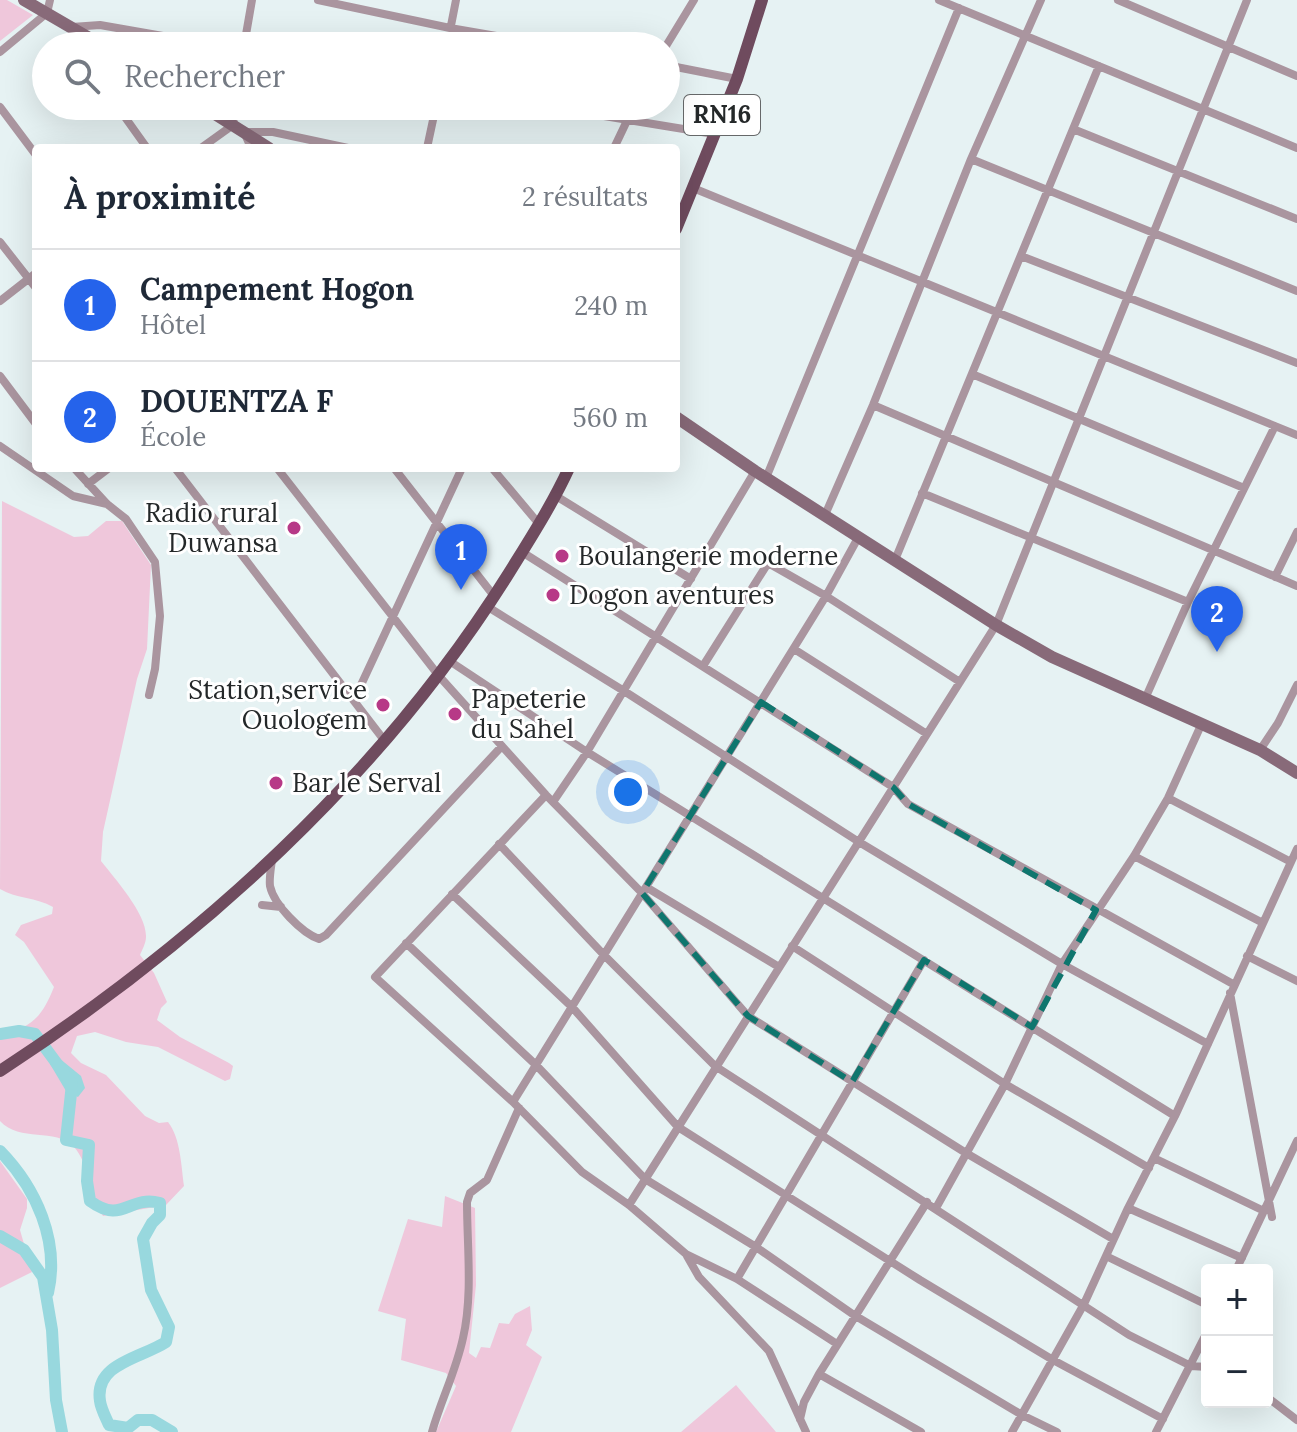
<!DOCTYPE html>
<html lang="fr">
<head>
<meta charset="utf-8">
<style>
	:root { --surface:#fff; --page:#f2f2f3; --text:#1f2937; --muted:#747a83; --line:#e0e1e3; --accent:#2563eb }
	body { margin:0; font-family:Lora,serif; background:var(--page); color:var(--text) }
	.controls { position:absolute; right:24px; bottom:24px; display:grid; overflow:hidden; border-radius:8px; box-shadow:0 8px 32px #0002 }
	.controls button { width:72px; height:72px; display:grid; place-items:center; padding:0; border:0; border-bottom:2px solid var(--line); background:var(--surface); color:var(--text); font:40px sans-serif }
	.you { position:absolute; left:628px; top:792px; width:28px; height:28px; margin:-20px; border:6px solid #fff; border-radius:50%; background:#1a73e8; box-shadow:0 0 0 12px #1a73e833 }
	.badge { display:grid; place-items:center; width:52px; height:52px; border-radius:50%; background:var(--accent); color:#fff; font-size:26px; font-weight:700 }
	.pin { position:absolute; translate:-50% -66px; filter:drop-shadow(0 2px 4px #0008) }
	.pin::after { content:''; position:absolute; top:42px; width:28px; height:24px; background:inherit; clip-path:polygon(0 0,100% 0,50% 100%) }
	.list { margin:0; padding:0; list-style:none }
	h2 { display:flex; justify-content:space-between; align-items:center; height:104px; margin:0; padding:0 32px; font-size:34px }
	h2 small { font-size:26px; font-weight:400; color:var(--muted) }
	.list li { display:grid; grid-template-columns:52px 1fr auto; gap:24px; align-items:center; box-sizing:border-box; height:112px; padding:0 32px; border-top:2px solid var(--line) }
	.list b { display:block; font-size:30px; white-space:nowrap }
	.list p { margin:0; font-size:26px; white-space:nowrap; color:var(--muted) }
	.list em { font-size:26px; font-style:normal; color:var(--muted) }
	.icon { flex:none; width:44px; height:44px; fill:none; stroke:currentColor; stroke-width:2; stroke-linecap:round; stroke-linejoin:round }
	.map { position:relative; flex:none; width:1297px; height:1432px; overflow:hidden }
	.search { position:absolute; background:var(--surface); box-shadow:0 8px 32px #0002; left:32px; top:32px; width:648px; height:88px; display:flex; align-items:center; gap:20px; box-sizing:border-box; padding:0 28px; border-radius:44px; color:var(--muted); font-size:30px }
	.panel { position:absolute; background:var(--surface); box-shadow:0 8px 32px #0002; left:32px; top:144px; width:648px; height:328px; border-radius:8px }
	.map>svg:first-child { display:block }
	.green { fill:#efc7db }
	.water { fill:#98d8de }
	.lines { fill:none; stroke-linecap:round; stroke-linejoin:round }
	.river { stroke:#98d8de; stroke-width:12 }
	.street { stroke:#aa959f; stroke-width:8 }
	.secondary { stroke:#886a79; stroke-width:12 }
	.primary { stroke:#6f4b5e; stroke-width:12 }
	.marked { fill:none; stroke:#0f766e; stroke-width:6; stroke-dasharray:16 10; stroke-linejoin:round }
	.poi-dot { fill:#b73987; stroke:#fff; stroke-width:3 }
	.labels { text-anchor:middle; stroke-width:6; stroke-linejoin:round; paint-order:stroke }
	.shield { fill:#fff; stroke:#666869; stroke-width:2 }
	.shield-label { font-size:24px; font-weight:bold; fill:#242829 }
	.poi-label { font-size:26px; fill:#242829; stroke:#fff; text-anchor:start }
</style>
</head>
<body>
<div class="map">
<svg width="1297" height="1432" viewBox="0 0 1297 1432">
	<rect width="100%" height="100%" fill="#e6f2f3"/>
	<path class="green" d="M0,0h7l26,15 -33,26z
		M2,501l72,36 14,-1 18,-15h16l29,44 -4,84 -10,30 -34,153 -2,29c14,18 46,53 45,76 0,6 -4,13 -6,18l14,18 13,29 -6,6 -4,12 23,17 49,26 4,3 -3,13 -5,2 -67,-34 -32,-5 -31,-10 -18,4 -6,17 10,10 25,12 39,41 14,7 9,-1c13,17 13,44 16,64l-18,19 -63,11c-11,-20 -15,-54 -29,-69 -19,-20 -54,-4 -74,-26v-87c32,-6 42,-17 54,-47l-30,-45 -9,-7 6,-10 31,-11 1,-7c-17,-10 -36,-8 -53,-18z
		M0,1161l27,38v9l-7,22 12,42 -32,16z
		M445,1196l30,12 1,77 -7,68 7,5 5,-11 9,1 9,-25 10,1 6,-10 15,-8 2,24 -6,15 16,12 -31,75h-75l20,-46 -10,-13 -45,-13 5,-41 -28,-8 30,-92 34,8z
		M736,1385l40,47h-95z"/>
	<path class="water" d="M59,1058l22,18 4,12 -7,9 -12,-6 -16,-27z"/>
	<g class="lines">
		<path class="river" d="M0,1034l19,-3 16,3 37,50 -6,56 23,5 -2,36 3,20c33,24 38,-6 70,2v12l-8,8 -9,16 8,51 18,37 -3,15c-24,16 -72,21 -66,59 1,8 6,17 9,24l19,3 10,-8h14l20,12
			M0,1151c36,37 60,90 48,142
			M0,1236l24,14 19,27 9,53 4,70 6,32"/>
		<path class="street" d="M318,0l132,28 105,18
			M939,0l358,148
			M1118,0l179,76
			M77,46l-5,-19 28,-2 120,21
			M244,46l8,-46
			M447,46l9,-46
			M666,46l28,-46
			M0,52l47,-39 3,-13
			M666,65l71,14
			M117,106l30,42
			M543,106l171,28
			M0,107l36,48
			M1073,129l224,90
			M201,148l32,-23 2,-19
			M251,148l-7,-16h29l75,16
			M427,148l9,-42
			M614,148l20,-42
			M971,159l326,132
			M693,188l604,247
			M0,242l36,46
			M1021,256l276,107
			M0,301l36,-28
			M972,374l272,114
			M0,376l36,48
			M873,405l424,181
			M0,446l73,50 34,8
			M74,468l33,36 19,15 29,43 5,54 -5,53 -6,26
			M175,468l209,272
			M277,468l162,208 107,119 96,98 106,123 218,137 147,86
			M394,468l100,128
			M492,468l47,56
			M766,478l193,-470
			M88,484l21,-16
			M922,493l266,109
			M556,496l135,83
			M825,515l48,-110 98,-246 70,-159
			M522,552l371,235 15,17 325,180
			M895,560l204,-494
			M1275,577l22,-45
			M488,607l136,84 235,151 203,122 146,80
			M794,649l133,85
			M451,662l136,90 588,364
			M703,666l65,-103 58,33 134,86
			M1145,699l43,-97 87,-176
			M354,700l108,-232
			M1260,750l18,-27 19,-38
			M546,795l-171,182 138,125 69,70 47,33 57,49 51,25 100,65
			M1168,798l123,64
			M553,802l34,-50 168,-281
			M499,844l105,111 111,111 414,269 62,31 16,1
			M1134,856l129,67
			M272,860c-1,8 -3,18 -2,26 4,19 32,47 49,53l7,-4 176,-189
			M646,887l133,80
			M452,894l120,113 106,120 242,153 133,80 110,59
			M262,905l19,2
			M406,943l130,122 109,114 111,68 98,68 168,100 35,17
			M792,946l213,138 144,84
			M1247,956l50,25
			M1230,993l42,224
			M513,1102l313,-506 33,-60
			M1154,1158l110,53
			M629,1205l367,-580 251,-625
			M936,1208l69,-124 57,-120 72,-108 34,-58 34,-75
			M1128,1208l114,50
			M687,1256l12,21 70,74 37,81
			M1106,1256l101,49
			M1236,1270l61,-129
			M737,1279l187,-319
			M819,1374l102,58
			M1267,1397l30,23
			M800,1419l4,-17 15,-28 108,-172
			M432,1432c9,-32 24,-61 31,-94 10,-43 4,-92 4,-136l3,-9 17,-13 32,-72
			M1012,1432l72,-128 44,-96 47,-92 122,-267
			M1156,1432l51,-100"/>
		<path class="secondary" d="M24,0l79,46
			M202,106l67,42
			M676,417l79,54 241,154 56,32 208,93 37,23"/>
		<path class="primary" d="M676,229l61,-150 25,-79
			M0,1071c199,-130 382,-295 509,-498 21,-34 43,-68 60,-105"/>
	</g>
	<path class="marked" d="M761,702l132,85 15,17 188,106 -64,117 -108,-67 -72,122 -104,-66 -106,-123z"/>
	<g class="poi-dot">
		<circle cx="294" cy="528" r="8"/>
		<circle cx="562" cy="556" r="8"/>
		<circle cx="553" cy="595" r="8"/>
		<circle cx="383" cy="705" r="8"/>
		<circle cx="455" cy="714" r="8"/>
		<circle cx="276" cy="783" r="8"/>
	</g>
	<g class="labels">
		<rect class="shield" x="684" y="95" width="76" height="40" rx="6"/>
		<g class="shield-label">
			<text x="722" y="123">RN16</text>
		</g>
		<g class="poi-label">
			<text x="278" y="522" text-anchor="end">Radio rural<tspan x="278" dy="30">Duwansa</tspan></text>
			<text x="578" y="565">Boulangerie moderne</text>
			<text x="569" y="604">Dogon aventures</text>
			<text x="367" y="699" text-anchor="end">Station,service<tspan x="367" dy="30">Ouologem</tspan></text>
			<text x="471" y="708">Papeterie<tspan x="471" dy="30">du Sahel</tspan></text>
			<text x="292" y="792">Bar le Serval</text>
		</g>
	</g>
</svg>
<div class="controls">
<button>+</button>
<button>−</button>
</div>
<div class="you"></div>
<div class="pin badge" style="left:461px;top:590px">1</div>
<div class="pin badge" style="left:1217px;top:652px">2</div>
<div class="search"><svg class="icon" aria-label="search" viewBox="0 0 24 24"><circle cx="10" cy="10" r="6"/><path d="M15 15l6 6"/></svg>Rechercher</div>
<section class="panel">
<h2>À proximité<small>2 résultats</small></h2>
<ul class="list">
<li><span class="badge">1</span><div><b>Campement Hogon</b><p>Hôtel</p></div><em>240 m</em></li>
<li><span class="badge">2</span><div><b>DOUENTZA F</b><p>École</p></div><em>560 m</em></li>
</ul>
</section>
</div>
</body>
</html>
